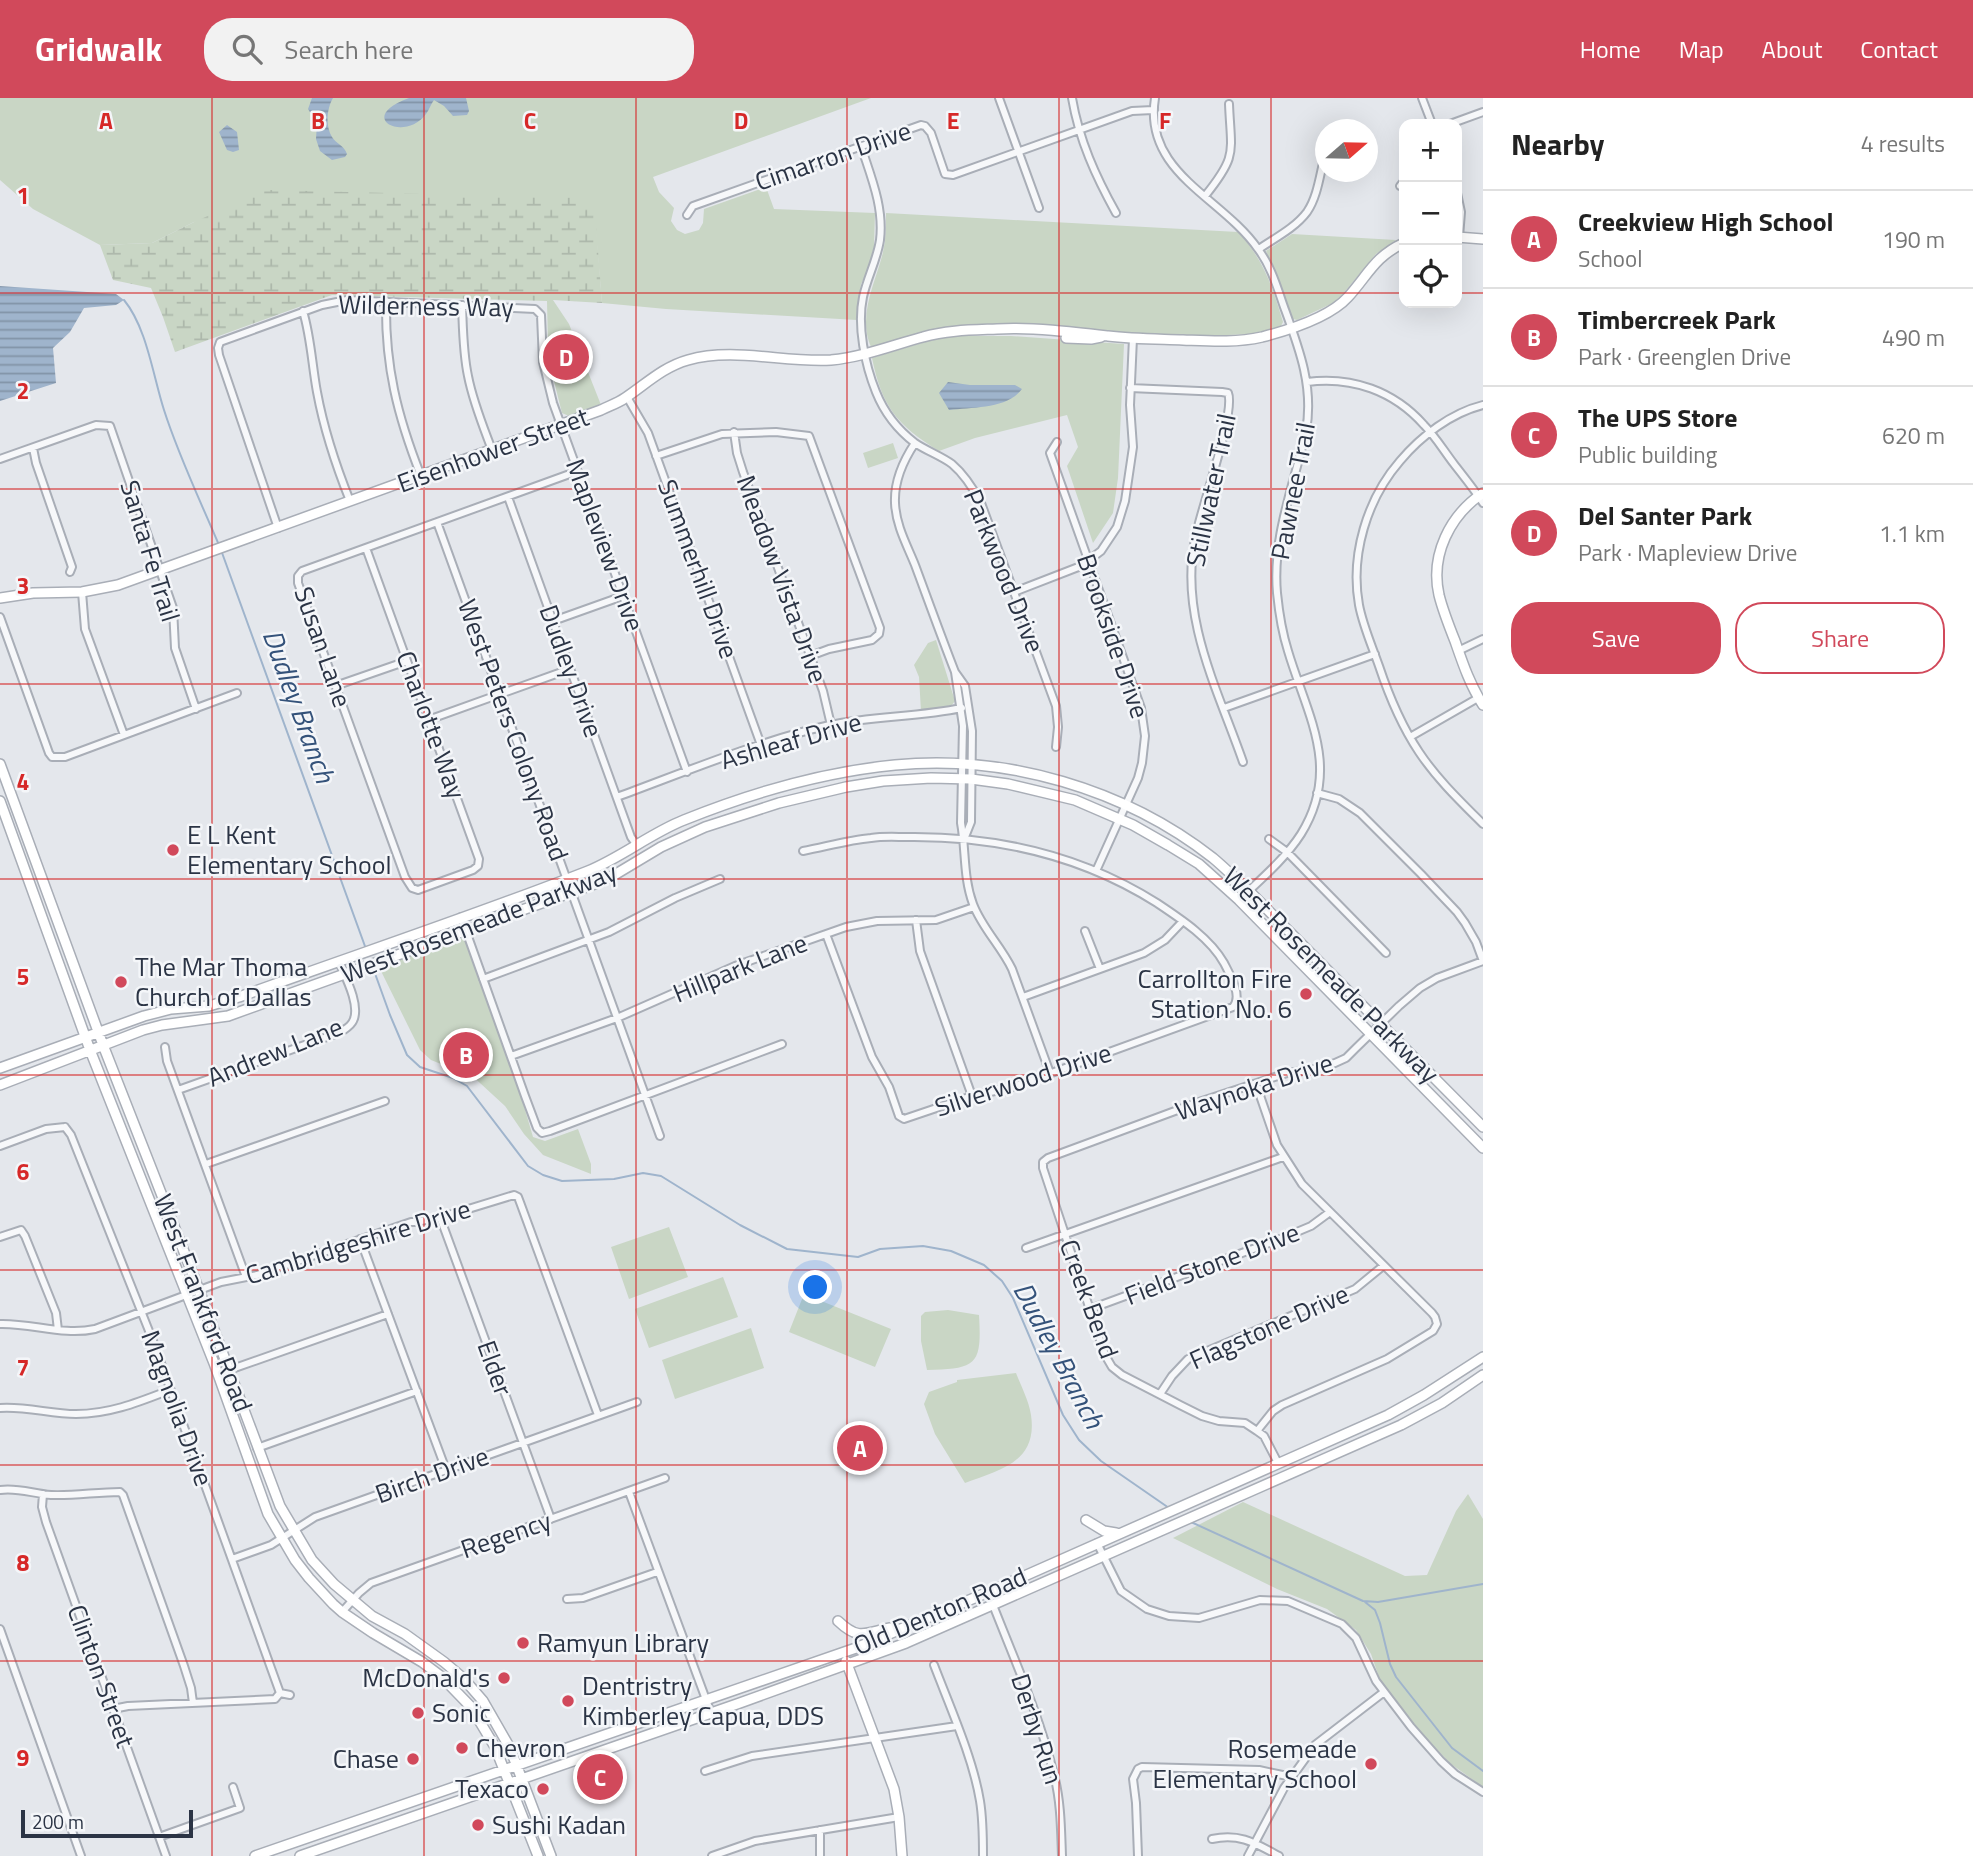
<!DOCTYPE html>
<html lang="en">
<head>
<meta charset="utf-8">
<style>
	:root { --surface:#fff; --page:#f2f2f2; --text:#222; --muted:#767676; --line:#e0e0e0; --accent:#d1495b }
	body { margin:0; font-family:"Titillium Web",sans-serif; background:var(--page); color:var(--text) }
	.controls { position:absolute; right:21px; top:21px; display:grid; overflow:hidden; border-radius:14px; box-shadow:0 7px 28px #0002 }
	.controls button { width:63px; height:63px; display:grid; place-items:center; padding:0; border:0; border-bottom:2px solid var(--line); background:var(--surface); color:var(--text); font:35px sans-serif }
	.compass { position:absolute; left:1315px; top:21px; width:63px; height:63px; border-radius:50%; background:var(--surface); box-shadow:0 7px 28px #0002; rotate:70deg }
	.scale { position:absolute; left:21px; bottom:18px; width:172px; box-sizing:border-box; padding-left:7px; border:4px solid #2b3445; border-top:0; font-size:19px; line-height:24px; white-space:nowrap; color:#2b3445; -webkit-text-stroke:5px #f4f6f9; paint-order:stroke }
	.you { position:absolute; left:816px; top:1190px; width:24px; height:24px; margin:-18px; border:5px solid #fff; border-radius:50%; background:#1a73e8; box-shadow:0 0 0 10px #1a73e833 }
	.badge { display:grid; place-items:center; width:46px; height:46px; border-radius:50%; background:var(--accent); color:#fff; font-size:23px; font-weight:700 }
	.pin { position:absolute; translate:-50% -50%; border:4px solid #fff; box-shadow:0 2px 7px #0006 }
	.list { margin:0; padding:0; list-style:none }
	h2 { display:flex; justify-content:space-between; align-items:center; height:91px; margin:0; padding:0 28px; font-size:30px }
	h2 small { font-size:23px; font-weight:400; color:var(--muted) }
	.list li { display:grid; grid-template-columns:46px 1fr auto; gap:21px; align-items:center; box-sizing:border-box; height:98px; padding:0 28px; border-top:2px solid var(--line) }
	.list b { display:block; font-size:26px; white-space:nowrap }
	.list p { margin:0; font-size:23px; white-space:nowrap; color:var(--muted) }
	.list em { font-size:23px; font-style:normal; color:var(--muted) }
	.actions { display:flex; gap:14px; padding:21px 28px }
	.actions a { flex:1; padding:16px 0; border:2px solid var(--accent); border-radius:28px; text-align:center; font-size:24px; color:var(--accent) }
	.actions .main { background:var(--accent); color:#fff }
	.icon { flex:none; width:38px; height:38px; fill:none; stroke:currentColor; stroke-width:2; stroke-linecap:round; stroke-linejoin:round }
	.map { position:relative; flex:none; width:1483px; height:1758px; overflow:hidden }
	header { display:flex; align-items:center; gap:42px; box-sizing:border-box; height:98px; padding:0 35px; background:var(--accent); color:#fff }
	header strong { font-size:33px }
	nav { display:flex; gap:38px; margin-inline-start:auto; font-size:24px }
	.search { width:490px; height:63px; background:var(--page); display:flex; align-items:center; gap:18px; box-sizing:border-box; padding:0 24px; border-radius:28px; color:var(--muted); font-size:26px }
	main { display:flex }
	aside { flex:1; background:var(--surface) }
	.map>svg:first-child { display:block }
	.green { fill:#c9d6c5 }
	.wetland { fill:url(#wetland-marsh) }
	.water { fill:url(#water-rules) }
	.lines { fill:none; stroke-linecap:round; stroke-linejoin:round }
	.stream { stroke:#9fb4cc; stroke-width:2 }
	.street-casing { stroke:#a9aeb7; stroke-width:10 }
	.secondary-casing { stroke:#a9aeb7; stroke-width:12 }
	.street { stroke:#f7f8fa; stroke-width:6 }
	.secondary { stroke:#fff; stroke-width:9 }
	.grid { fill:none; stroke:#d62828; stroke-width:2; stroke-opacity:0.55 }
	.poi-dot { fill:#d1495b; stroke:#f4f6f9; stroke-width:2.5 }
	.labels { text-anchor:middle; stroke-width:5; stroke-linejoin:round; paint-order:stroke }
	.street-label { font-size:26px; fill:#2b3445; stroke:#f4f6f9 }
	.poi-label { font-size:26px; fill:#2b3445; stroke:#f4f6f9; text-anchor:start }
	.water-label { font-size:28px; font-style:italic; fill:#34527a; stroke:#f4f6f9 }
	.grid-label { font-size:23px; text-anchor:middle; font-weight:bold; fill:#d62828; stroke:#f4f6f9; stroke-width:5; stroke-linejoin:round; paint-order:stroke }
</style>
</head>
<body>
<header>
<strong>Gridwalk</strong>
<div class="search"><svg class="icon" aria-label="search" viewBox="0 0 24 24"><circle cx="10" cy="10" r="6"/><path d="M15 15l6 6"/></svg>Search here</div>
<nav><a>Home</a><a>Map</a><a>About</a><a>Contact</a></nav>
</header>
<main>
<div class="map">
<svg width="1483" height="1758" viewBox="0 0 1483 1758">
	<defs>
		<pattern id="wetland-marsh" width="20" height="14" patternUnits="userSpaceOnUse" patternTransform="scale(1.75)"><rect width="20" height="14" fill="#c9d6c5"/><path d="M1 5h8M5 5V1M11 12h8M15 12V8" fill="none" stroke="#adb8ab"/></pattern>
		<pattern id="water-rules" width="6" height="5" patternUnits="userSpaceOnUse" patternTransform="scale(1.75)"><rect width="6" height="5" fill="#9fb4cc"/><path d="M0 2.5h6" fill="none" stroke="#8293a7"/></pattern>
	</defs>
	<rect width="100%" height="100%" fill="#e4e7ec"/>
	<path class="green" d="M0,0h871l-218,79 6,15 15,16 -3,13 6,9 8,4 14,-4 4,-7 1,-14 62,-22 8,22 101,4 -1,34 -7,25 -6,12 -4,36 -191,-11 -64,-6 -9,-105 -399,24 -42,21 -52,2 -67,-36 -33,-29z
		M886,115l352,19c26,28 34,54 45,90l-2,4 -26,8 -57,2 -235,-10 -29,3 -63,18c-14,-32 5,-65 12,-95 3,-13 3,-26 3,-39z
		M1292,136l104,6 -20,14 -34,41 -9,8 -36,17 -4,-1 -27,-68z
		M549,202h4l16,24 32,81 -32,11 -7,-3 -10,-40 -4,-26 -1,-46z
		M952,238h59l113,8 -6,134 -5,35 -20,30 -26,-77 11,-19 -11,-32 -92,23 -36,13c-42,-26 -57,-44 -67,-93l53,-16z
		M893,345l5,15 -30,10 -5,-15z
		M936,542l19,61 -4,5 -30,5 -2,-34 -5,-12 14,-22z
		M461,840l4,2 54,149 14,48 12,4 33,-12 13,35v10l-48,-19 -19,-21 -19,-28 -37,-34 -12,-2 -25,-10 -11,-10 -41,-83z
		M669,1129l19,50 -59,22 -18,-52z
		M723,1179l15,40 -89,31 -14,-39z
		M804,1196l87,35 -16,38 -86,-35z
		M948,1212l31,5c3,50 -2,54 -52,55l-6,-29v-25l4,-4z
		M751,1230l13,40 -89,31 -13,-39z
		M1016,1275c5,13 13,28 15,42 7,47 -31,55 -66,68l-30,-49 -11,-30 5,-12 28,-10v-2z
		M1468,1396l15,25v268l-32,-23 -28,-29 -43,-55 -9,-26 -15,-24 -29,-21 -50,-20 -104,-51 70,-36 162,74 22,-1 29,-64z"/>
	<path class="wetland" d="M267,92l327,8 8,105 -49,-3 -6,1 -215,-6 -157,57 -12,-35 -12,-29 -38,-8 -13,-35 52,-2 42,-21z"/>
	<path class="water" d="M312,0h21c-6,10 -8,28 -1,39 4,7 12,8 15,17l-2,3 -13,3 -12,-9 -4,-12 1,-16 -9,-14z
		M409,0h57l3,13 -2,4 -14,1 -9,-10 -10,-6c-3,4 -5,10 -8,14 -21,29 -72,4 -17,-16z
		M227,27l10,7 2,18 -6,2 -6,-2 -8,-18z
		M0,188l116,8 8,6 -8,5 -32,3 -14,24 -17,16 3,35 -56,18z
		M948,284l22,3h45l7,4c-15,20 -49,18 -73,21l-10,-17z"/>
	<g class="lines">
		<path class="stream" d="M124,202c23,28 29,76 40,110 15,47 36,90 55,135
			M221,452l145,399
			M373,870l17,47 17,40 13,12 33,11 14,8 61,80 15,9 19,6 52,-2 29,-6 18,3 79,49 47,24 71,8 22,-8 43,-3 28,5 33,14 18,16 11,17 50,117 16,25 22,21 68,47
			M1191,1424l172,79 15,1 105,-18
			M1365,1504l10,8 5,13 10,41 6,13 56,71 31,23"/>
		<g class="street-casing">
			<path id="street" d="M999,0l40,110
				M1072,0c7,42 24,79 44,115
				M1155,0c-12,75 67,99 103,151 13,17 19,38 26,58 15,41 30,80 22,124 -12,54 -34,106 -29,162 2,20 5,39 11,58 19,64 54,117 13,183 -16,25 -41,46 -62,66
				M1422,0l10,26
				M1450,26l33,-12
				M861,48c10,31 23,61 19,94 -3,20 -13,38 -17,57 -6,29 2,68 13,95 8,20 22,38 39,51 12,8 26,13 37,21 13,11 21,24 29,39l75,203 2,21 -2,20
				M1400,88l4,-5
				M1457,95l4,19 -2,25
				M1205,98c33,-41 26,-43 24,-92
				M687,117l6,-9 228,-81 4,1 6,7 14,41 8,1 179,-64 21,-1
				M1259,151c16,-11 36,-21 48,-37 11,-16 13,-39 18,-57
				M386,203c-1,65 11,114 35,175
				M462,207c1,24 1,48 6,71 5,26 15,50 24,74
				M303,213c8,27 9,54 14,81 7,38 19,74 33,109
				M1307,284c45,-6 87,9 117,43 11,11 20,26 30,39 10,13 20,25 29,39
				M1130,290l92,4 6,1c8,19 -28,118 -33,146 -16,78 23,151 48,223
				M627,299l21,36 113,312
				M1483,307c-32,8 -62,31 -83,56 -33,38 -50,94 -41,144 4,21 13,41 20,61 10,30 22,59 40,86 18,27 41,49 64,72
				M734,334l3,21 6,19 80,219 8,34
				M1057,344l-7,11 91,255 4,28 -3,27 -4,15 -42,93
				M915,345c-12,18 -21,38 -20,60 1,23 12,42 20,62 13,35 26,71 40,107l10,14 7,45 -1,91 -6,15
				M33,350l3,15 36,104 -2,5
				M656,358l66,-22 54,-2 33,4 71,192 -1,6 -7,6 -43,9 -19,7
				M0,361l96,-34 14,1 63,182 2,40 21,61
				M508,399l123,340 5,7
				M437,424l223,614
				M278,430l-59,-173 -1,-7 2,-6 102,-37 25,-5 188,9 6,6 2,47 10,41 134,369
				M366,450l113,311 -1,7 -5,4 -55,20 -6,-2 -7,-11 -107,-294v-7l4,-5 276,-100
				M82,494l3,37 39,106
				M1014,494l67,-26 20,-15 16,-24 8,-26 8,-54 -3,-42 3,-67
				M0,519l49,136 3,4h13l172,-64
				M553,523l70,-25
				M1458,553l25,-12
				M955,574l8,54 -2,97c5,27 2,54 12,81 9,24 28,42 39,65l38,104
				M335,588l72,-25
				M1224,610l151,-54
				M428,622l142,-51
				M1410,639l68,-39
				M1317,695l22,6 21,14 61,61 36,38 8,11 11,19 7,19
				M617,699c68,-25 142,-56 213,-72 43,-9 88,-8 132,-17
				M1269,741l18,13 99,101
				M803,753c22,-4 45,-11 68,-13 12,-2 25,-1 37,-1 89,-1 173,18 249,66 24,16 53,35 67,60 6,12 19,33 9,44l-220,80 -41,9 -68,23 -5,-3 -10,-29 -17,-30 -46,-123
				M461,819l64,179 12,32 5,5 8,-2 232,-87
				M916,822l4,31 52,145
				M1085,833l15,38
				M483,881l126,-47 66,-34 45,-19
				M1023,899l121,-44 21,-13 18,-19
				M165,949l2,14 79,216
				M511,958l106,-38 118,-52 111,-39 31,-6 59,-1 38,-13
				M1256,986l21,61 25,39 130,129 3,4 2,7 -4,7 -46,28 -105,46 -9,6 -16,20
				M178,992l163,-58c4,-3 10,-6 12,-11 8,-15 -8,-45 -14,-59
				M65,1029l6,8 82,206 127,352 -5,6 -147,7 -15,3
				M0,1048l46,-17 19,-2
				M206,1066l179,-63
				M440,1119l111,302
				M0,1139l21,-7 4,6 31,77 2,17
				M360,1141l86,231
				M1026,1150l257,-91
				M1090,1211l190,-70 31,-13 19,-14
				M0,1226c32,-1 63,12 95,5l126,-47 36,-7 154,-53h6l35,-8 62,-19 4,2 3,8 77,210
				M229,1272l159,-56
				M1160,1296l12,-18 16,-17 167,-70 28,-23
				M0,1310c25,-2 51,6 76,6 34,0 63,-12 94,-24
				M257,1350l160,-57
				M1278,1365l-14,-27 -7,-5 -12,-8 -26,-2 -17,-5 -22,-11 -58,-30 -10,-8 -7,-12 -62,-187v-6l5,-4 154,-57 85,-28 24,-3 24,-7 11,-5 9,-9 44,-43 21,-18 17,-10 46,-17
				M0,1392c17,-3 34,4 51,5 23,1 46,-3 69,-3l3,3 61,171 7,22 2,15
				M629,1394l82,221
				M43,1396l-1,13 4,15 120,334
				M1097,1445l24,48 26,18 22,7 30,2 61,-18 28,1 54,23 14,14 20,43 35,46 30,34 14,13 28,18
				M232,1461l39,-14 44,-28 322,-115
				M567,1501l16,-1 74,-26
				M993,1507c22,56 47,112 61,170 7,27 7,54 8,81
				M342,1514l17,-19 12,-10 294,-105
				M0,1531l81,227
				M934,1567c16,42 39,93 46,136 3,18 3,37 3,55
				M280,1595l10,2
				M705,1673l47,-15 205,-30
				M820,1732v26
				M159,1739l81,-29 -7,-21
				M1212,1741c28,-6 43,4 67,17
				M712,1758l43,-15 144,-24
				M1138,1758l-2,-53 -3,-24 5,-10 4,-2 117,3 33,7
				M1248,1758l36,-68 31,-43 69,-53"/>
		</g>
		<g class="secondary-casing">
			<path id="secondary" d="M1457,139l26,2
				M1066,240l25,1 10,-2
				M1483,395c-33,22 -53,62 -44,102 4,16 10,31 16,46 8,23 15,44 28,64
				M0,500l33,-5 49,-1 36,-7 483,-175c8,-4 17,-7 24,-12 21,-14 38,-31 63,-38 45,-13 97,3 143,0 32,-3 62,-15 92,-23 24,-7 50,-7 74,-8 35,-2 77,3 111,7 25,3 50,3 75,4 26,1 52,3 79,-3 27,-7 67,-19 86,-40 20,-22 27,-41 56,-54
				M0,666l103,281 96,245 81,216 32,54 22,24 38,32 33,18 39,28 19,16 20,23 27,47 41,108
				M0,703l90,249 124,313 54,151 27,46 14,18 24,26 9,8 31,21 49,29 20,15 29,30 24,40 43,109
				M0,970l144,-52 27,-7 38,-3 30,-9c116,-42 234,-81 349,-126 34,-14 63,-38 96,-51 67,-27 139,-48 211,-55 111,-11 230,24 318,93 12,10 24,22 36,33l234,236
				M0,987l143,-55 19,-5 66,-9 372,-134 16,-8 45,-27 44,-20 74,-24 67,-16 37,-6 48,-3 40,1 37,5 67,16 58,25 35,20 31,19 40,36 244,248
				M1086,1422l18,11 12,2
				M838,1523c21,20 27,12 52,7
				M846,1563l48,128 5,28 3,39
				M255,1758l601,-208 130,-55 402,-178 36,-20 59,-38
				M300,1758l437,-152 169,-61 495,-218 41,-22 41,-28"/>
		</g>
		<use href="#street" class="street"/>
		<use href="#secondary" class="secondary"/>
	</g>
	<path class="grid" d="M212,0v1758M424,0v1758M636,0v1758M847,0v1758M1059,0v1758M1271,0v1758M0,195h1404M1457,195h26M0,391h1483M0,586h1483M0,781h1483M0,977h1483M0,1172h1483M0,1367h1483M0,1563h1483"/>
	<g class="poi-dot">
		<circle cx="173" cy="752" r="7"/>
		<circle cx="121" cy="884" r="7"/>
		<circle cx="1306" cy="896" r="7"/>
		<circle cx="523" cy="1545" r="7"/>
		<circle cx="504" cy="1580" r="7"/>
		<circle cx="568" cy="1603" r="7"/>
		<circle cx="418" cy="1615" r="7"/>
		<circle cx="462" cy="1650" r="7"/>
		<circle cx="413" cy="1661" r="7"/>
		<circle cx="1371" cy="1666" r="7"/>
		<circle cx="543" cy="1691" r="7"/>
		<circle cx="478" cy="1727" r="7"/>
	</g>
	<g class="labels">
		<g class="street-label">
			<text transform="translate(833 58) rotate(-19)" y="9">Cimarron Drive</text>
			<text transform="translate(426 208) rotate(1)" y="9">Wilderness Way</text>
			<text transform="translate(493 352) rotate(-20)" y="9">Eisenhower Street</text>
			<text transform="translate(1211 392) rotate(-78)" y="9">Stillwater Trail</text>
			<text transform="translate(1293 393) rotate(-79)" y="9">Pawnee Trail</text>
			<text transform="translate(605 447) rotate(70)" y="9">Mapleview Drive</text>
			<text transform="translate(150 453) rotate(73)" y="9">Santa Fe Trail</text>
			<text transform="translate(698 471) rotate(70)" y="9">Summerhill Drive</text>
			<text transform="translate(1004 473) rotate(68)" y="9">Parkwood Drive</text>
			<text transform="translate(782 481) rotate(70)" y="9">Meadow Vista Drive</text>
			<text transform="translate(1113 538) rotate(71)" y="9">Brookside Drive</text>
			<text transform="translate(323 549) rotate(71)" y="9">Susan Lane</text>
			<text transform="translate(571 573) rotate(70)" y="9">Dudley Drive</text>
			<text transform="translate(431 627) rotate(70)" y="9">Charlotte Way</text>
			<text transform="translate(513 632) rotate(70)" y="9">West Peters Colony Road</text>
			<text transform="translate(791 643) rotate(-16)" y="9">Ashleaf Drive</text>
			<text transform="translate(479 825) rotate(-21)" y="9">West Rosemeade Parkway</text>
			<text transform="translate(740 870) rotate(-22)" y="9">Hillpark Lane</text>
			<text transform="translate(1331 877) rotate(45)" y="9">West Rosemeade Parkway</text>
			<text transform="translate(275 954) rotate(-22)" y="9">Andrew Lane</text>
			<text transform="translate(1023 982) rotate(-18)" y="9">Silverwood Drive</text>
			<text transform="translate(1254 989) rotate(-18)" y="9">Waynoka Drive</text>
			<text transform="translate(358 1144) rotate(-17)" y="9">Cambridgeshire Drive</text>
			<text transform="translate(1212 1166) rotate(-21)" y="9">Field Stone Drive</text>
			<text transform="translate(1089 1201) rotate(70)" y="9">Creek Bend</text>
			<text transform="translate(203 1205) rotate(69)" y="9">West Frankford Road</text>
			<text transform="translate(1269 1229) rotate(-24)" y="9">Flagstone Drive</text>
			<text transform="translate(495 1270) rotate(70)" y="9">Elder</text>
			<text transform="translate(177 1310) rotate(70)" y="9">Magnolia Drive</text>
			<text transform="translate(432 1377) rotate(-20)" y="9">Birch Drive</text>
			<text transform="translate(506 1437) rotate(-19)" y="9">Regency</text>
			<text transform="translate(940 1513) rotate(-23)" y="9">Old Denton Road</text>
			<text transform="translate(101 1578) rotate(70)" y="9">Clinton Street</text>
			<text transform="translate(1037 1631) rotate(72)" y="9">Derby Run</text>
		</g>
		<g class="poi-label">
			<text x="187" y="746">E L Kent<tspan x="187" dy="30">Elementary School</tspan></text>
			<text x="135" y="878">The Mar Thoma<tspan x="135" dy="30">Church of Dallas</tspan></text>
			<text x="1292" y="890" text-anchor="end">Carrollton Fire<tspan x="1292" dy="30">Station No. 6</tspan></text>
			<text x="537" y="1554">Ramyun Library</text>
			<text x="490" y="1589" text-anchor="end">McDonald's</text>
			<text x="582" y="1597">Dentristry<tspan x="582" dy="30">Kimberley Capua, DDS</tspan></text>
			<text x="432" y="1624">Sonic</text>
			<text x="476" y="1659">Chevron</text>
			<text x="1357" y="1660" text-anchor="end">Rosemeade<tspan x="1357" dy="30">Elementary School</tspan></text>
			<text x="399" y="1670" text-anchor="end">Chase</text>
			<text x="529" y="1700" text-anchor="end">Texaco</text>
			<text x="492" y="1736">Sushi Kadan</text>
		</g>
		<g class="water-label">
			<text transform="translate(299 608) rotate(70)" y="10">Dudley Branch</text>
			<text transform="translate(1059 1257) rotate(62)" y="10">Dudley Branch</text>
		</g>
	</g>
	<g class="grid-label">
		<text x="106" y="31">A</text>
		<text x="318" y="31">B</text>
		<text x="530" y="31">C</text>
		<text x="741" y="31">D</text>
		<text x="953" y="31">E</text>
		<text x="1165" y="31">F</text>
		<text x="23" y="106">1</text>
		<text x="23" y="301">2</text>
		<text x="23" y="496">3</text>
		<text x="23" y="692">4</text>
		<text x="23" y="887">5</text>
		<text x="23" y="1082">6</text>
		<text x="23" y="1278">7</text>
		<text x="23" y="1473">8</text>
		<text x="23" y="1668">9</text>
	</g>
</svg>
<div class="controls">
<button>+</button>
<button>−</button>
<button><svg class="icon" aria-label="locate" viewBox="0 0 24 24"><circle cx="12" cy="12" r="6"/><path d="M12 2v4M12 18v4M2 12h4M18 12h4"/></svg></button>
</div>
<svg class="compass" viewBox="-18 -18 36 36"><path d="M0-13l5 13h-10z" fill="#e53935"/><path d="M0 13l5-13h-10z" fill="#767676"/></svg>
<div class="scale">200 m</div>
<div class="you"></div>
<div class="pin badge" style="left:860px;top:1350px">A</div>
<div class="pin badge" style="left:466px;top:957px">B</div>
<div class="pin badge" style="left:600px;top:1679px">C</div>
<div class="pin badge" style="left:566px;top:259px">D</div>
</div>
<aside>
<h2>Nearby<small>4 results</small></h2>
<ul class="list">
<li><span class="badge">A</span><div><b>Creekview High School</b><p>School</p></div><em>190 m</em></li>
<li><span class="badge">B</span><div><b>Timbercreek Park</b><p>Park · Greenglen Drive</p></div><em>490 m</em></li>
<li><span class="badge">C</span><div><b>The UPS Store</b><p>Public building</p></div><em>620 m</em></li>
<li><span class="badge">D</span><div><b>Del Santer Park</b><p>Park · Mapleview Drive</p></div><em>1.1 km</em></li>
</ul>
<div class="actions"><a class="main">Save</a><a>Share</a></div>
</aside>
</main>
</body>
</html>
